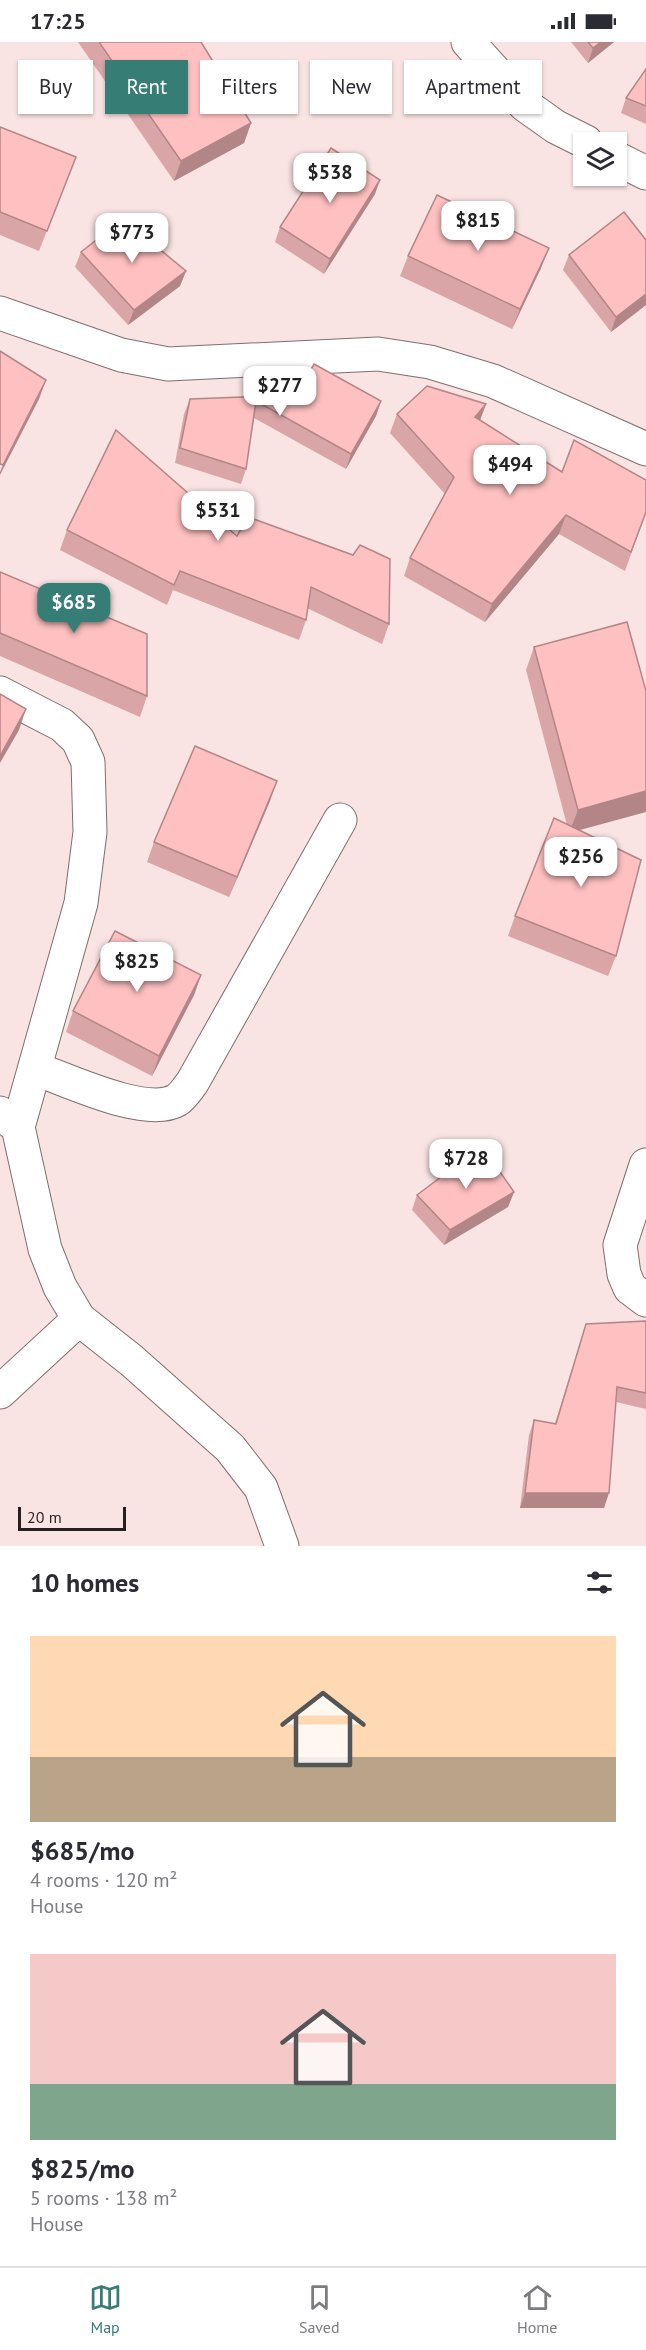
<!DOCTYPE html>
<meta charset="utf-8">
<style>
:root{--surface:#fff;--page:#f2f2f3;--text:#2b2b33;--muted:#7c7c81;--line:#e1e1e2;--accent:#367d76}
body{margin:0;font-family:"PT Sans",sans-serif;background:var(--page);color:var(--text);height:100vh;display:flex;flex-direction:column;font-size:22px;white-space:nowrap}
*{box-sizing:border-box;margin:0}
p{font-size:20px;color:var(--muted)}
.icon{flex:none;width:33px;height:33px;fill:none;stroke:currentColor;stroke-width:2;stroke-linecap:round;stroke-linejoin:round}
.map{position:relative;height:1504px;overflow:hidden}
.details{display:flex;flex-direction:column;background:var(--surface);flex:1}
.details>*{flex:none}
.top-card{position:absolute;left:18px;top:18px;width:610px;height:54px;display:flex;gap:12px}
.controls{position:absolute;left:573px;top:90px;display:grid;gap:12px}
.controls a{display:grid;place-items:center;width:54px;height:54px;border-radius:0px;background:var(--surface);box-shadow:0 2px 4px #0004;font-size:30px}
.scale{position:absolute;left:18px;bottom:15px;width:108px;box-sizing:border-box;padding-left:6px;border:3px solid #261f1f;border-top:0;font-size:16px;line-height:21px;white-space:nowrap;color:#261f1f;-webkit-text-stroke:4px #f9e3e3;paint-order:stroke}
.price{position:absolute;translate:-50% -51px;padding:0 14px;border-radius:12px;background:#fff;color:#222;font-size:20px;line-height:39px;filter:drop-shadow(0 2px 3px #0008)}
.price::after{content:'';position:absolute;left:50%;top:36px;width:18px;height:14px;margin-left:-9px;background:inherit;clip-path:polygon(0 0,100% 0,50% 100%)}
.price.current{background:var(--accent);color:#fff}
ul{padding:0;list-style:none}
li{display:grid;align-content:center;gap:12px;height:318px;padding:0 30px}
li span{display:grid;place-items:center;height:186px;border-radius:0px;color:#555}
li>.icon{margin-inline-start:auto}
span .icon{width:108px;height:108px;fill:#fffc;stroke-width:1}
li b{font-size:26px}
h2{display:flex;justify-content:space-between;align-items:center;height:72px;padding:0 30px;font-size:26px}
.pill{padding:0 21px;border-radius:0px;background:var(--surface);box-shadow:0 2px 4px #0004;font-size:21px;line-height:54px}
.pill.current{background:var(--accent);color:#fff}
.status{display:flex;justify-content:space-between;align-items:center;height:42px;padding:0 30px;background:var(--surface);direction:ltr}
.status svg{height:16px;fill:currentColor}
.tabs{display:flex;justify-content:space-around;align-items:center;height:84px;border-top:2px solid var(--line);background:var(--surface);font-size:16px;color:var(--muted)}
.tabs a{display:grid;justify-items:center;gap:3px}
.tabs .current{color:var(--accent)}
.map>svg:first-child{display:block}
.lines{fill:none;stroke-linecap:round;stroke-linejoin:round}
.minor-casing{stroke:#816e6e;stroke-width:35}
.tertiary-casing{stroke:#816e6e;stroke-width:35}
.minor{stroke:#fff;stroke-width:33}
.tertiary{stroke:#fff;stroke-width:33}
.wall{fill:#daa5a6}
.shaded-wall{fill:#b28687}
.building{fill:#fec0c1;stroke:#b28687;stroke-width:1.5}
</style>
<div class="status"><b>17:25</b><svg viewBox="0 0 49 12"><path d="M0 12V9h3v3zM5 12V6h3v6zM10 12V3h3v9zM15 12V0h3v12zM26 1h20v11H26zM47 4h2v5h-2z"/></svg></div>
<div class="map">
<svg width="646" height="1504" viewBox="0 0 646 1504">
<rect width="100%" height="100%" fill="#f9e3e3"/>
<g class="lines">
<defs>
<g id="minor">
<path d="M468,0L525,63L556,85L586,100"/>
<path d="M616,116L646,131"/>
<path d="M0,651L62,683L78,698L88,720L90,790L81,861L18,1085"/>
<path d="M36,1027C68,1038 146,1076 177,1058C183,1054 188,1046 192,1041L340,778"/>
<path d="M0,1071L18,1085L45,1207L60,1245L79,1277L131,1318L230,1406L261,1446L282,1504"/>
<path d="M646,1123L620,1203L624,1232L630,1246L646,1258"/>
<path d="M0,1350L79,1277"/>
</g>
<path id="tertiary" d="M0,271L121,313L168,322L378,312L430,320L493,339L646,407"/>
</defs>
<use href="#minor" class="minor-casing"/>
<use href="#tertiary" class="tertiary-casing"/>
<use href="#minor" class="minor"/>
<use href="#tertiary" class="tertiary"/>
</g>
<g class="wall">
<path d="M78,0H201L251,81L244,101L174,139Z"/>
<path d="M571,0H614L588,21Z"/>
<path d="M646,27V82L621,71L626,56Z"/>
<path d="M0,85L68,135L39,209L0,193Z"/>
<path d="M375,152L324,232L275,200L280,185Z"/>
<path d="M646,198V263L611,290L563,228L569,213Z"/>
<path d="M81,210L186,229L180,244L128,283L75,225Z"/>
<path d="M408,214L541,226L512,287L400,234Z"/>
<path d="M190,357L381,359L376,374L346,427L254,376L246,427L241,442L175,421L184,372Z"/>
<path d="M486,362L480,378L562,430L646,470L625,529L559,492L485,580L404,534L410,516L445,452L390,391L397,372Z"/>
<path d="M67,488L237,494L389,582L382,602L307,566L306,578L299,598L173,548L167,563L60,508Z"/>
<path d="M0,530L147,654L140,675L0,614Z"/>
<path d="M627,580L579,788L616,914L608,934L508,894L515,874L567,783L526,628L534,605Z"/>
<path d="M270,759L229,855L147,820L154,800Z"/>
<path d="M201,933L194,953L152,1034L66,990L73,969Z"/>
<path d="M514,1150L508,1165L444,1203L412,1168L417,1153Z"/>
<path d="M646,1279V1367L616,1360L604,1466H520L529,1393L534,1378L555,1381L586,1282Z"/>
</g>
<g class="shaded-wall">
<path d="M601,0H614L588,21L593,6Z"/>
<path d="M251,81L244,101L174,139L181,119Z"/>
<path d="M380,138L375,152L324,232L330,217Z"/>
<path d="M549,206L541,226L512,287L520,267Z"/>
<path d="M186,229L180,244L128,283L134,268Z"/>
<path d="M646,252V263L611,290L616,275Z"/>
<path d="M46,338L39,357L0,433V430L3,423Z"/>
<path d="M381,359L376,374L346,427L351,412Z"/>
<path d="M486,362L479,381L475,375Z"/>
<path d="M566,473L559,492L485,580L492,562Z"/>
<path d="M26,667L19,688L0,721V714Z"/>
<path d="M277,739L270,759L229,855L237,835Z"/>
<path d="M646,749V770L569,791L578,768Z"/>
<path d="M201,933L194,953L152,1034L159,1014Z"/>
<path d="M514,1150L508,1165L444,1203L450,1188Z"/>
<path d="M525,1451H609L604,1466H520Z"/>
</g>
<g class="building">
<path d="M99,0H201L251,81L181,119Z"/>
<path d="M588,0H601L593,6Z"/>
<path d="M646,27V64L626,56Z"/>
<path d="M0,85L76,115L47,189L0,170Z"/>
<path d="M331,106L380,138L330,217L280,185Z"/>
<path d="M437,153L549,206L520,267L408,214Z"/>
<path d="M624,170L646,198V252L616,275L569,213Z"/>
<path d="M123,177L186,229L134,268L81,210Z"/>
<path d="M0,309L46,338L3,423L0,422Z"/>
<path d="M314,322L381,359L351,412L256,359L246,427L180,406L190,357L297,353Z"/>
<path d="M427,344L486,362L475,375L562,430L574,398L646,438V470L631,510L566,473L492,562L410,516L454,435L397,372Z"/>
<path d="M116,388L237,494L248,475L353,513L360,503L390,517L389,582L311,545L306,578L180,529L174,543L67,488Z"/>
<path d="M0,530L147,592V654L0,591Z"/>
<path d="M627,580L646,649V749L578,768L534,605Z"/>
<path d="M0,652L26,667L0,714Z"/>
<path d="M195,704L277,739L237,835L154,800Z"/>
<path d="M554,776L641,818L616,914L515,874Z"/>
<path d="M115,889L201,933L159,1014L73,969Z"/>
<path d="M482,1104L514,1150L450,1188L417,1153Z"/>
<path d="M646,1279V1351L617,1345L609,1451H525L534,1378L556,1382L586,1282Z"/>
</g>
</svg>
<div class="controls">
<a><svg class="icon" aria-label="layers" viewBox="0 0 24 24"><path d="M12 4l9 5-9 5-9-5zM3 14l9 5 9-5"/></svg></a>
</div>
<div class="scale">20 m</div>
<b class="price" style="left:330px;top:162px">$538</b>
<b class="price" style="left:478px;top:210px">$815</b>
<b class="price" style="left:132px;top:222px">$773</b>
<b class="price" style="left:280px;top:375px">$277</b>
<b class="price" style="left:510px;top:454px">$494</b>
<b class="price" style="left:218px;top:500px">$531</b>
<b class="price current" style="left:74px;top:592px">$685</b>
<b class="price" style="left:581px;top:846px">$256</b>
<b class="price" style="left:137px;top:951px">$825</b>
<b class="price" style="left:466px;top:1148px">$728</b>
<div class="top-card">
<a class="pill">Buy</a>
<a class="pill current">Rent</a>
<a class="pill">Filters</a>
<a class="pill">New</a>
<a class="pill">Apartment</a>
</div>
</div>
<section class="details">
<h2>10 homes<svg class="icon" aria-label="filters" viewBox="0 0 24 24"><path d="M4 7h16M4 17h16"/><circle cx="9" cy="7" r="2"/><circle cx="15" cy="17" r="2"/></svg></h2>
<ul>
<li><span style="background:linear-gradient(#ffd9b3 65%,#b9a48a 0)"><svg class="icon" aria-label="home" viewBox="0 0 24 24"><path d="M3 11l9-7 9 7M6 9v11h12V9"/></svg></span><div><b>$685/mo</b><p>4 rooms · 120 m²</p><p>House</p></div></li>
<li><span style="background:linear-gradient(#f6c9c9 70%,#7fa58c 0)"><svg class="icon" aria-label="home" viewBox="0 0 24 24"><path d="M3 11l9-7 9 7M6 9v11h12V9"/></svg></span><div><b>$825/mo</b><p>5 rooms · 138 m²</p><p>House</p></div></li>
</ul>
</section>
<nav class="tabs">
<a class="current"><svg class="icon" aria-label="map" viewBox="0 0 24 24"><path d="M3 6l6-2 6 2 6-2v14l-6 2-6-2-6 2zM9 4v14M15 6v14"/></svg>Map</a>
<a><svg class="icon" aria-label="saved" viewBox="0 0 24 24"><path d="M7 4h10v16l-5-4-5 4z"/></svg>Saved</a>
<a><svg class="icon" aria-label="home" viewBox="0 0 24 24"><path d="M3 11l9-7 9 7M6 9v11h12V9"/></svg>Home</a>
</nav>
